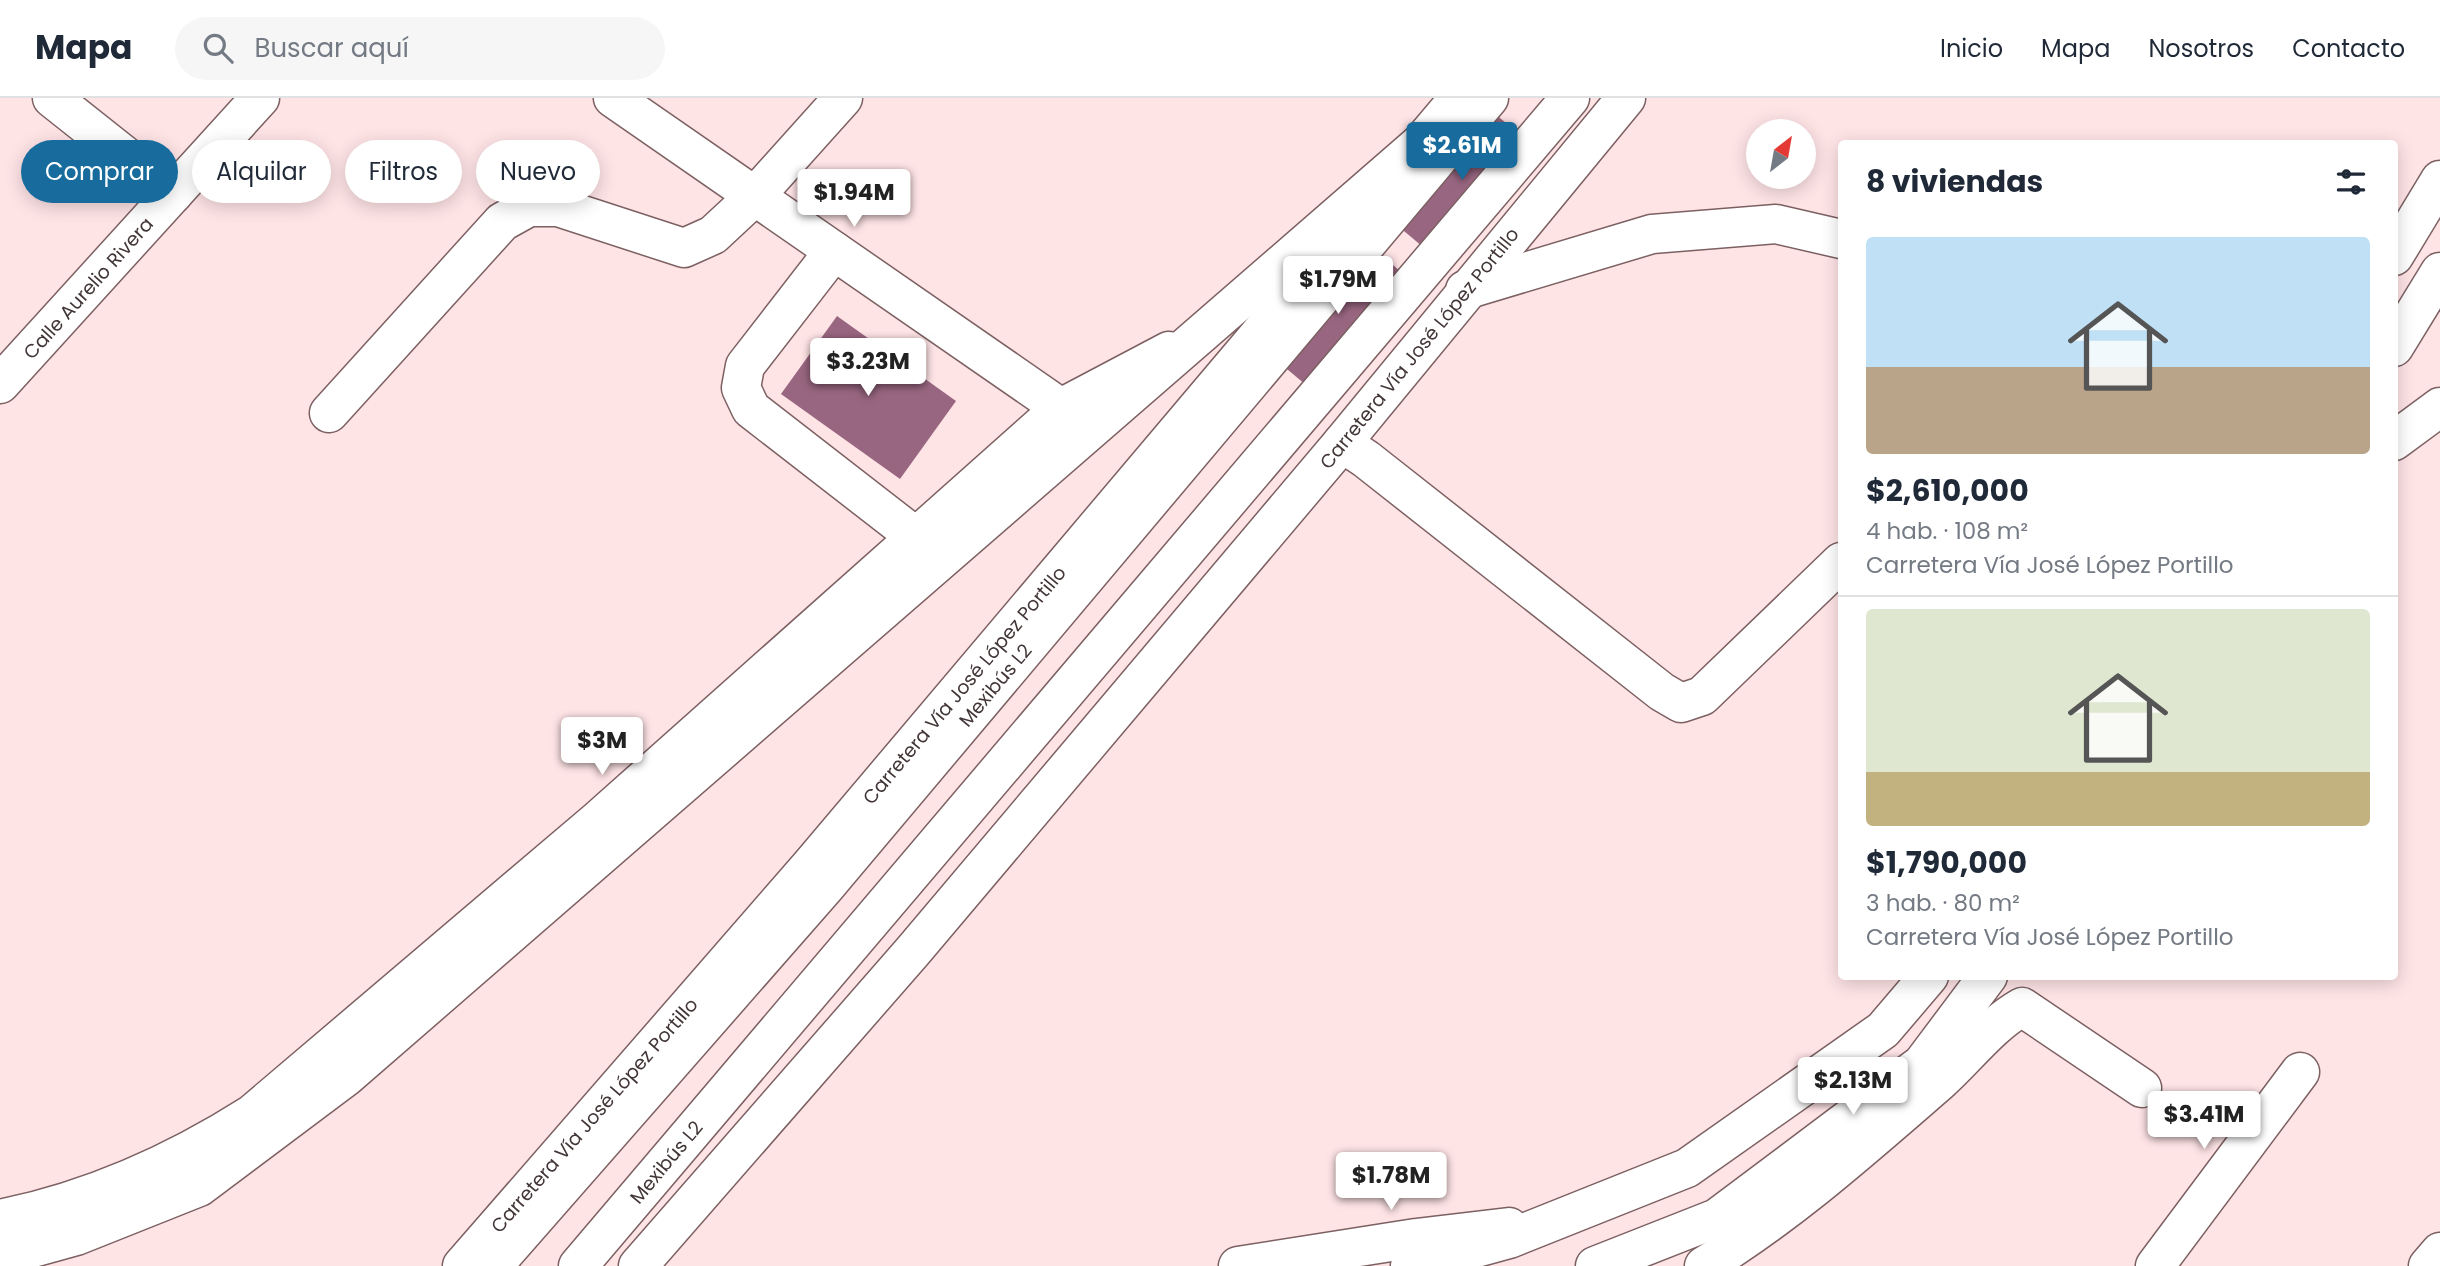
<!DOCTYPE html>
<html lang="es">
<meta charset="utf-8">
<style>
:root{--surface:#fff;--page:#f6f6f7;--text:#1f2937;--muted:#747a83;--line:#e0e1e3;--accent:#176c9d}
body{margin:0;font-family:Poppins,sans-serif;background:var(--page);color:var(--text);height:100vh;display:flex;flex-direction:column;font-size:26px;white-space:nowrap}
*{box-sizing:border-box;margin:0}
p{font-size:23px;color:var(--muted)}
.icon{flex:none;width:38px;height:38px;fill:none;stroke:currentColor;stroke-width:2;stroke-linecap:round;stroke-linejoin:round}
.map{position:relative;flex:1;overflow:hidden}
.side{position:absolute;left:1838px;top:42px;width:560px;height:840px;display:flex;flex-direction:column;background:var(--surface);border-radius:7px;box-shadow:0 4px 18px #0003}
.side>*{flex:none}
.banner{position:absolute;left:21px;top:42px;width:665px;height:63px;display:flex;gap:14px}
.needle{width:46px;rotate:31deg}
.buttons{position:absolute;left:1746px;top:21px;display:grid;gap:14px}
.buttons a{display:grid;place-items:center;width:70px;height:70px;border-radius:50%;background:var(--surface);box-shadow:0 4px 18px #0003;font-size:35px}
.price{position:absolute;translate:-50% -60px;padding:0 16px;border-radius:7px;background:#fff;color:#222;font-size:23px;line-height:46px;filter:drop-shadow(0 2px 4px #0008)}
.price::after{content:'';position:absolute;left:50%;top:42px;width:21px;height:16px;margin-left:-10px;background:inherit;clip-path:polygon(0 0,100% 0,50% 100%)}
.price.selected{background:var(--accent);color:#fff}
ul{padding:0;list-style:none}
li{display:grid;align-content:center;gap:14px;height:371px;padding:0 28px}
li+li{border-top:2px solid var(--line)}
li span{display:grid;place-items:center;height:217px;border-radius:7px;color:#555}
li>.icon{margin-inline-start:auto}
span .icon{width:126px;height:126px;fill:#fffc;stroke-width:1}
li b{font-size:30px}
h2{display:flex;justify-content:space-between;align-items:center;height:84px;padding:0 28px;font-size:30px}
.chip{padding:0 24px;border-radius:32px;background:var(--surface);box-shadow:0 4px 18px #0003;font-size:24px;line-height:63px}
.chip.selected{background:var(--accent);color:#fff}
header{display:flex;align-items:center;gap:42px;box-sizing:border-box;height:98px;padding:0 35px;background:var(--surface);border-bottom:2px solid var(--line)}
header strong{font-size:33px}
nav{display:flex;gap:38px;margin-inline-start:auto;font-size:24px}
.search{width:490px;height:63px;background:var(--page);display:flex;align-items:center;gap:18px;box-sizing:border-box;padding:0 24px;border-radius:38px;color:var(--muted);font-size:26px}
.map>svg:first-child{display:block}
.building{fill:#996681}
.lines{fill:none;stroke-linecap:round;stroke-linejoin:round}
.minor-casing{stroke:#7c6062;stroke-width:41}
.major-casing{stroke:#7c6062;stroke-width:41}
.highway-casing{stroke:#7c6062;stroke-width:41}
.minor{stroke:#fff;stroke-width:38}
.major{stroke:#fff;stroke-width:38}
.highway{stroke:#fff;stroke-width:38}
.labels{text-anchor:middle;stroke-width:7;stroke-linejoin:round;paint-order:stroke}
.street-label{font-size:19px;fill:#423637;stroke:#fff}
</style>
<header>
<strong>Mapa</strong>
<div class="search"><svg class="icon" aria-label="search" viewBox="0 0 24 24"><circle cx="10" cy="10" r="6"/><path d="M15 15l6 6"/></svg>Buscar aquí</div>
<nav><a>Inicio</a><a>Mapa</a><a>Nosotros</a><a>Contacto</a></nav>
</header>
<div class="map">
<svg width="2440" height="1168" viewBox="0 0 2440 1168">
<rect width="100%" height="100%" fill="#ffe4e6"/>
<g class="building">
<path d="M1494,15L1525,41L1429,154L1398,128Z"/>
<path d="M1371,148L1401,174L1306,287L1275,261Z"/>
<path d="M837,218L956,303L900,381L781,296Z"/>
</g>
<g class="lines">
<defs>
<g id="minor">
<path d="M52,0L173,96"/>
<path d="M613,0L1061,310"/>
<path d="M834,153L745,268L741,290L751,311L916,439"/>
<path d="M0,286L260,0"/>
<path d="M329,315L502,124L529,109H558L684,150L713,137L755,98L843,0"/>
<path d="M1342,345L1366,361L1662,594L1681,605L1702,598L1841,464"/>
<path d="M0,1121C89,1103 175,1065 252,1016L598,722L1061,310L1169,253"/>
<path d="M493,1168L826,788L1489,0"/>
<path d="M578,1168L1570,0"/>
<path d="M1238,1168L1416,1140L1509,1129"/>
<path d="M1704,1168C1788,1117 1864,1049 1939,984C1966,960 1990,927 2022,909L2142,990"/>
<path d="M2155,1168L2300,974"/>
<path d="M2428,1168L2440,1154"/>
</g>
<g id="major">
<path d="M462,1168L811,767L1459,0"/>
<path d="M638,1168L913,853L1342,345L1626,0"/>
</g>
<g id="highway">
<path d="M2394,158L2440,82"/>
<path d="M1465,192L1652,136L1776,126L1841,141"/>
<path d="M2394,249L2440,174"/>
<path d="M2394,343L2440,309"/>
<path d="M0,1159L76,1138L199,1089L347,978L1422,44"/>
<path d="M1410,1168L1509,1141L1687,1070L1883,932L1929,878"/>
<path d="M1595,1168L1717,1120L1922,966L1988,878"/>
</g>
</defs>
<use href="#minor" class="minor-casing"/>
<use href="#major" class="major-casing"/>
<use href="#highway" class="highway-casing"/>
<use href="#minor" class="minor"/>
<use href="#major" class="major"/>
<use href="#highway" class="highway"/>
</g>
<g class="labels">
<g class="street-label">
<text transform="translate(88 190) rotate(-48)" y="7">Calle Aurelio Rivera</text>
<text transform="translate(1419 250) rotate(-51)" y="7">Carretera Vía José López Portillo</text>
<text transform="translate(964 587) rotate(-50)" y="7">Carretera Vía José López Portillo</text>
<text transform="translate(995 587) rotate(-50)" y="7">Mexibús L2</text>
<text transform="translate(594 1017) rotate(-49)" y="7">Carretera Vía José López Portillo</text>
<text transform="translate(666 1064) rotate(-50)" y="7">Mexibús L2</text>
</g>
</g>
</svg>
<div class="buttons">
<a><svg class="needle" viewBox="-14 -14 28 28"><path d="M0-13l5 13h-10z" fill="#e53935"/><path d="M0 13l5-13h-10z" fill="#747a83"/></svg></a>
</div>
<b class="price selected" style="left:1462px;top:84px">$2.61M</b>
<b class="price" style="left:854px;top:131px">$1.94M</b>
<b class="price" style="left:1338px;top:218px">$1.79M</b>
<b class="price" style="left:868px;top:300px">$3.23M</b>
<b class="price" style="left:602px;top:679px">$3M</b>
<b class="price" style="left:1853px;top:1019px">$2.13M</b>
<b class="price" style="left:2204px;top:1053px">$3.41M</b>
<b class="price" style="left:1391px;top:1114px">$1.78M</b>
<div class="banner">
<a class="chip selected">Comprar</a>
<a class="chip">Alquilar</a>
<a class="chip">Filtros</a>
<a class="chip">Nuevo</a>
</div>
<section class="side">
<h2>8 viviendas<svg class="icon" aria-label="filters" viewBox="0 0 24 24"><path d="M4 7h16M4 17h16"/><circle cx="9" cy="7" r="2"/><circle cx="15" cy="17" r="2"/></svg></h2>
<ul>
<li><span style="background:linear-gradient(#bfe0f5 60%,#b9a48a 0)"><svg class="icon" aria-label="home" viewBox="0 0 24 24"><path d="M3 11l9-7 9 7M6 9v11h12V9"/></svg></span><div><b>$2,610,000</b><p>4 hab. · 108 m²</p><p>Carretera Vía José López Portillo</p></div></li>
<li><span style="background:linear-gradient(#dfe7d0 75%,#c2b280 0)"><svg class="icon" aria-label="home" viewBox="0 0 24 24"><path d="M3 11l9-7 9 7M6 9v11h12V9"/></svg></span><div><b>$1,790,000</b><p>3 hab. · 80 m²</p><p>Carretera Vía José López Portillo</p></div></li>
</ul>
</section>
</div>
